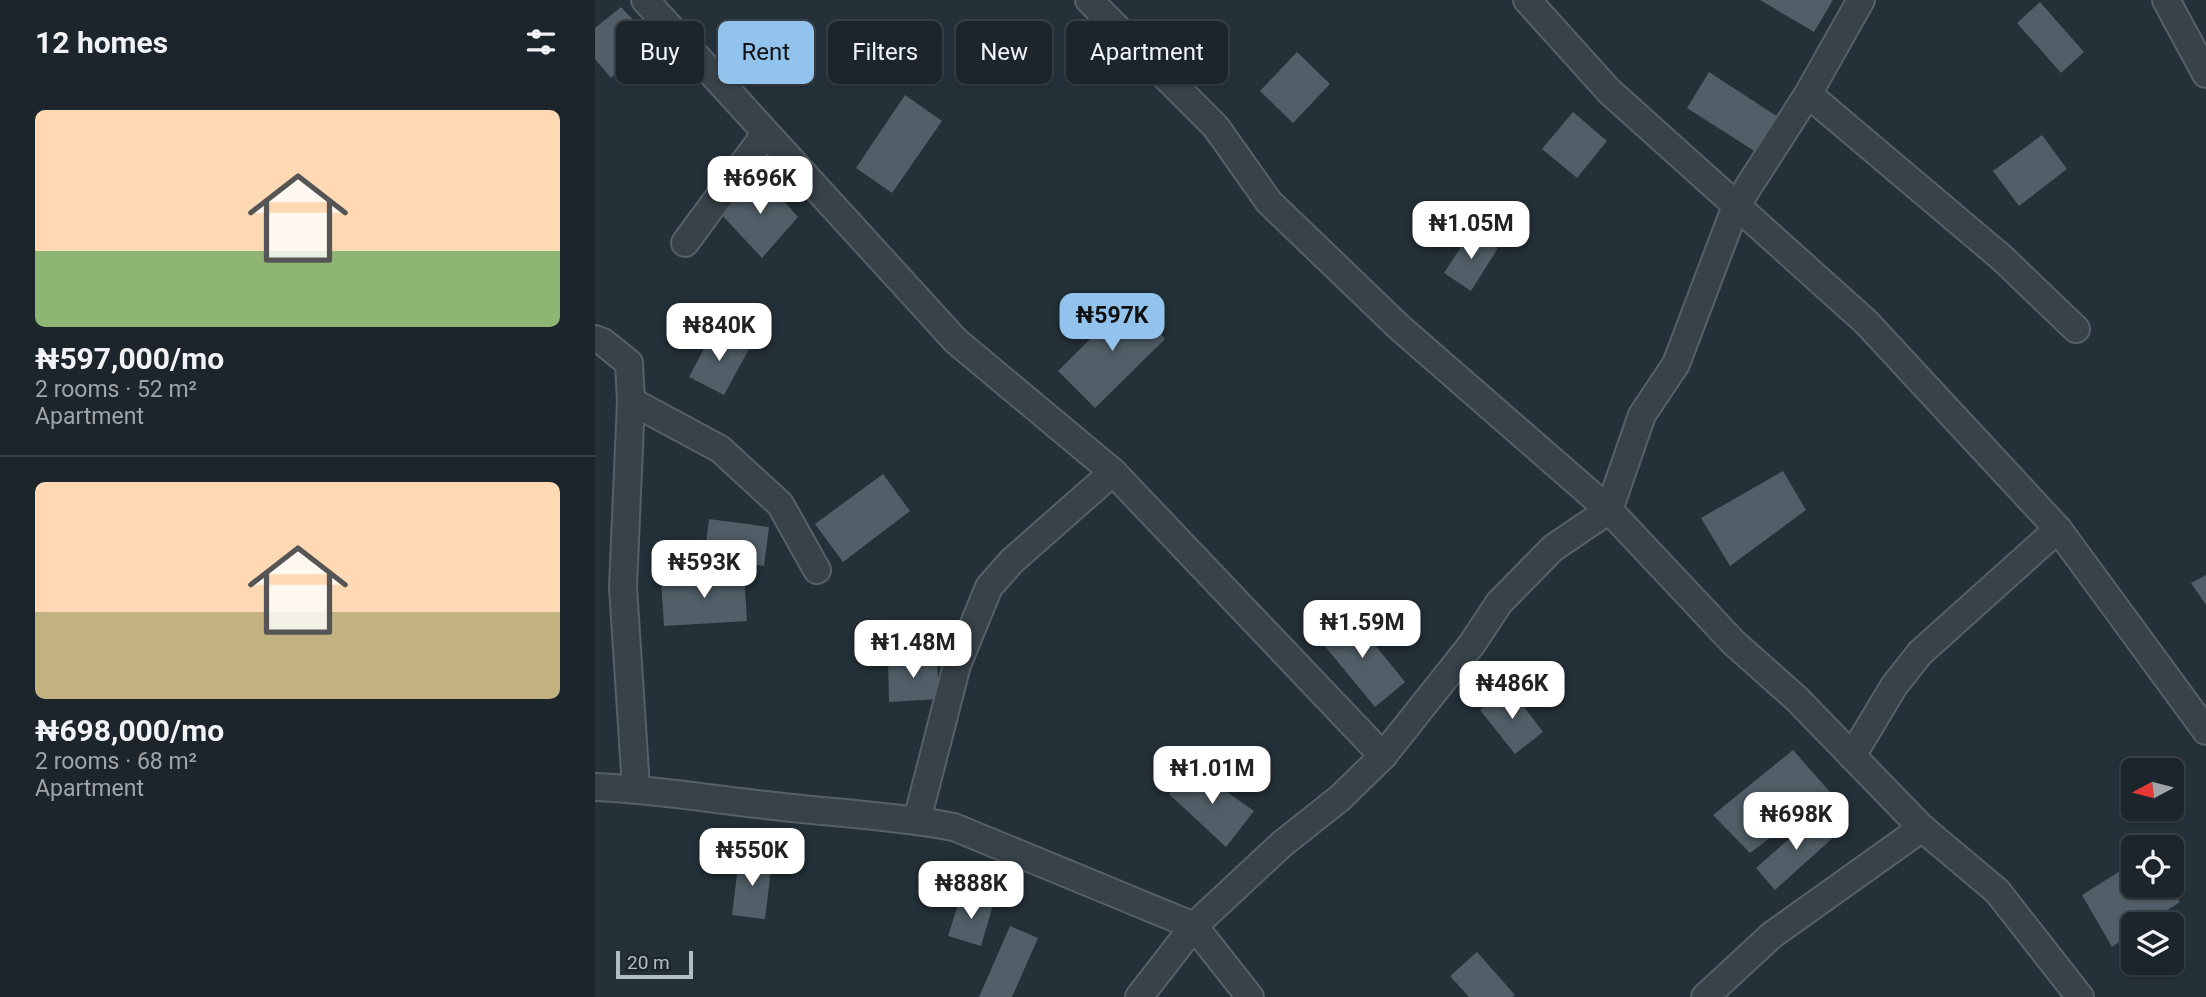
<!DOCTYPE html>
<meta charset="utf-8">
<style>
:root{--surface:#1c252b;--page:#252d33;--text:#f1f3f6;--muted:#a0a5a9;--line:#3a4247;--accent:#91c3ed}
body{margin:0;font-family:Roboto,sans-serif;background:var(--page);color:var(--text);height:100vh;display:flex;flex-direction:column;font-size:26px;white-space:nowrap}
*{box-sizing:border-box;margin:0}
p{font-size:23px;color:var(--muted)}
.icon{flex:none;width:38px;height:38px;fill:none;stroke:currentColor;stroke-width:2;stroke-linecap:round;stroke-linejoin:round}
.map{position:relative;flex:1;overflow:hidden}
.details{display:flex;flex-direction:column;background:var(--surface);width:595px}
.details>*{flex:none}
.banner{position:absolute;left:21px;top:21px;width:665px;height:63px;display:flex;gap:14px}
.needle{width:46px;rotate:263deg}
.buttons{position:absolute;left:1526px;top:758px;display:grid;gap:14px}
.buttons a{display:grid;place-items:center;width:63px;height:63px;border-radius:10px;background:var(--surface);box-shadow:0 2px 5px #0004,0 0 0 2px var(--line);font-size:35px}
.scale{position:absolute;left:21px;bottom:18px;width:77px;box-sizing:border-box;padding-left:7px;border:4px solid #b3bdc5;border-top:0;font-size:19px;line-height:24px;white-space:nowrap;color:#b3bdc5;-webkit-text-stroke:5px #1d272e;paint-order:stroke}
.price{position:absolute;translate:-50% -60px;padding:0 16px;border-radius:14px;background:#fff;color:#222;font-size:23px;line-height:46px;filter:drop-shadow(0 2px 4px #0008)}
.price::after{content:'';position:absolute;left:50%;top:42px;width:21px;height:16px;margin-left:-10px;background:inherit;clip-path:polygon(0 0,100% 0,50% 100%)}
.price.on{background:var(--accent);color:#111}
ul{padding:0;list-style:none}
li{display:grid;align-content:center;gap:14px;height:371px;padding:0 35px}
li+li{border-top:2px solid var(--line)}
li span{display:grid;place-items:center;height:217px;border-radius:10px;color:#555}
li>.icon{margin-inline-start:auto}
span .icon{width:126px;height:126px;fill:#fffc;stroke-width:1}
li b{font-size:30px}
h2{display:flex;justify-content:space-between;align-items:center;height:84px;padding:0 35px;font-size:30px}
.pill{padding:0 24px;border-radius:10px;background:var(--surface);box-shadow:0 2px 5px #0004,0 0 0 2px var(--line);font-size:24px;line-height:63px}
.pill.on{background:var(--accent);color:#111}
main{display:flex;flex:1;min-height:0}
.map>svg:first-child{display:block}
.building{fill:#525f68}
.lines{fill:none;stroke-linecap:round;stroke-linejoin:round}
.street-casing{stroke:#566067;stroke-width:30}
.street{stroke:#384249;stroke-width:26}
</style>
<main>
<section class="details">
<h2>12 homes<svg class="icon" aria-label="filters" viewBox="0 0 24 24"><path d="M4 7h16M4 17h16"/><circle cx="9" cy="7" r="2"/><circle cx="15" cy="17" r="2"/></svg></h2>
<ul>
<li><span style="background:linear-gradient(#ffd9b3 65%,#8fb573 0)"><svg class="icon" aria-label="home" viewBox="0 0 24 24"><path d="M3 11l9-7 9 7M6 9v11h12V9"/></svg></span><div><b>₦597,000/mo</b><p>2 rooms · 52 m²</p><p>Apartment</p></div></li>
<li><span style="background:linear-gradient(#ffd9b3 60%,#c2b280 0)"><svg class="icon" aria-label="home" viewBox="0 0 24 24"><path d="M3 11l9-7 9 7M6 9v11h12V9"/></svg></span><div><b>₦698,000/mo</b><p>2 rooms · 68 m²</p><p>Apartment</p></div></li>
</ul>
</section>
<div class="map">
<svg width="1611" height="997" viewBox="0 0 1611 997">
<rect width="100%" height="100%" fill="#253139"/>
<g class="building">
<path d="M1165,0H1238L1219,32Z"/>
<path d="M1445,2L1489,52L1466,73L1422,23Z"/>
<path d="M26,7L53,36L16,78L0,59V28Z"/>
<path d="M702,52L735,84L698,123L665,91Z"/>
<path d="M1114,72L1186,119L1164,154L1092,108Z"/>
<path d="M310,95L347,121L297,193L261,168Z"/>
<path d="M978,112L1012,141L982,178L947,149Z"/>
<path d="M1447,135L1472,169L1424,206L1398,171Z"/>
<path d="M166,175L203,217L167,258L125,213Z"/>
<path d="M877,230L903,248L876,291L849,273Z"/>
<path d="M537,297L570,339L500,408L463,371Z"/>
<path d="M119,330L154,349L129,395L94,377Z"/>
<path d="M1188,471L1211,510L1135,566L1106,518Z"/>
<path d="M288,474L315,511L248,562L220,524Z"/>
<path d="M114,519L174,527L169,566L109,558Z"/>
<path d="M149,574L152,621L69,626L66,579Z"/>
<path d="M1611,575V605L1596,583Z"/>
<path d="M755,614L810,682L780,707L724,639Z"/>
<path d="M342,658L344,699L294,702L293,660Z"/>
<path d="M914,687L948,732L920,754L885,710Z"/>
<path d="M1198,750L1235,792L1155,853L1118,815Z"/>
<path d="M598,768L659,811L631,847L574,794Z"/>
<path d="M1222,814L1241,835L1180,890L1161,868Z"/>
<path d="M144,858L177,861L170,919L137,915Z"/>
<path d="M1538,863V886H1573L1585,902L1551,924H1538V932L1517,947L1487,895Z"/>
<path d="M366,895L398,905L386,946L353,936Z"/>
<path d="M415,926L443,938L417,997H384Z"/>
<path d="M882,952L920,995L917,997H874L855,976Z"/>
</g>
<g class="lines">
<defs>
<g id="street">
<path d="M50,0L361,341L518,472L788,756"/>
<path d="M494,0L621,127L674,202L804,327L1014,510L1139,643L1202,699L1327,828L1402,891L1485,997"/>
<path d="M932,0L1014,91L1271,322L1463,529L1611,731"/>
<path d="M1571,0L1611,74"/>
<path d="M1213,94L1407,258L1481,329"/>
<path d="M90,243L171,133"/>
<path d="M0,339L8,342L34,363L36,401L28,587L41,788"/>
<path d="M36,401L125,449L185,504L222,570"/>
<path d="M1257,756L1299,686L1325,653L1463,529"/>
<path d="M0,787C58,789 114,799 171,805C234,813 296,815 359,827L599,926L655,997"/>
<path d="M322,820L362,665L394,587L417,561L518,472"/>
<path d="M544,997L599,926L687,844L745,798L788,756L877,644L904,603L958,548L1014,510L1047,415L1081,364L1141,206L1213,94L1266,0"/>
<path d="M1110,997L1177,935L1327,828"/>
</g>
</defs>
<use href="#street" class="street-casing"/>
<use href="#street" class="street"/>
</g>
</svg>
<div class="buttons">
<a><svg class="needle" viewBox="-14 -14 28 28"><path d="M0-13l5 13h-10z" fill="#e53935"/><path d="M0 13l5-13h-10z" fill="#a0a5a9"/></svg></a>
<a><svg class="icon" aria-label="locate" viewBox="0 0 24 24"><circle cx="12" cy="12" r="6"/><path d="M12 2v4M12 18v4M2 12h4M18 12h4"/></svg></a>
<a><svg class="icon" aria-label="layers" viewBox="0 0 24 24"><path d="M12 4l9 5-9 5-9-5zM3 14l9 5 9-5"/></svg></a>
</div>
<div class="scale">20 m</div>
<b class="price" style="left:165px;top:216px">₦696K</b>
<b class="price" style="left:876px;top:261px">₦1.05M</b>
<b class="price on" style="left:517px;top:353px">₦597K</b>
<b class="price" style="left:124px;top:363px">₦840K</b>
<b class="price" style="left:109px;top:600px">₦593K</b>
<b class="price" style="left:767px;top:660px">₦1.59M</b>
<b class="price" style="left:318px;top:680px">₦1.48M</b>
<b class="price" style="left:917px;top:721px">₦486K</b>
<b class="price" style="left:617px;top:806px">₦1.01M</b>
<b class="price" style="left:1201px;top:852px">₦698K</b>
<b class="price" style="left:157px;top:888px">₦550K</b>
<b class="price" style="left:376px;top:921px">₦888K</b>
<div class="banner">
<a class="pill">Buy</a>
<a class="pill on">Rent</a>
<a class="pill">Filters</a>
<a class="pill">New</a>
<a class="pill">Apartment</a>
</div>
</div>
</main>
